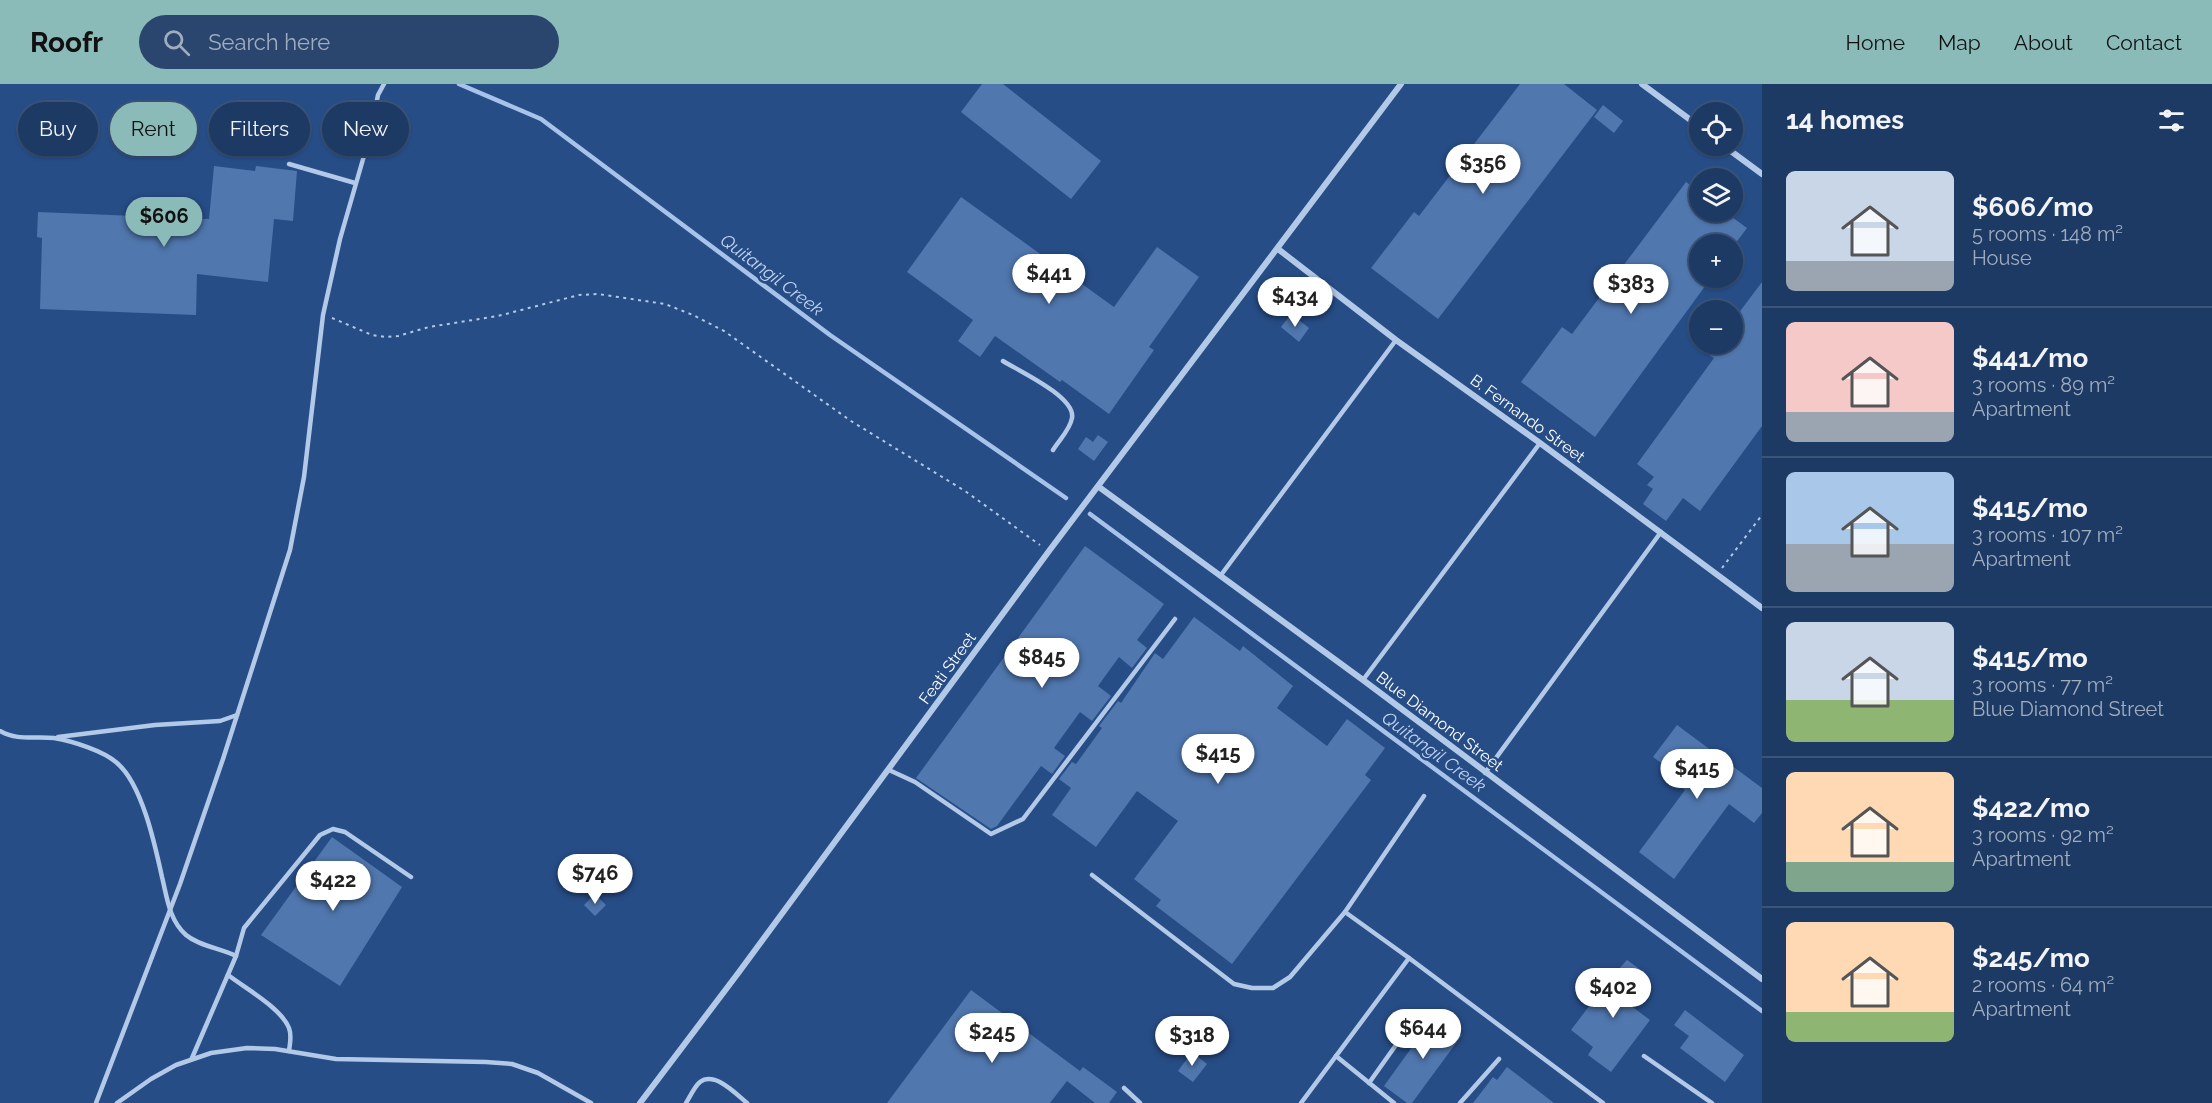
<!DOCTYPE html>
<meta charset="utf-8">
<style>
:root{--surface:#1d3a65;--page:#2a456e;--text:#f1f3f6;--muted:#a0adbf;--line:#3b5479;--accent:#8bbbb9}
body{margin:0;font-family:Raleway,sans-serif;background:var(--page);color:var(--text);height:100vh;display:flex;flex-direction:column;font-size:22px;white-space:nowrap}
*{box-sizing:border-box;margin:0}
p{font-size:20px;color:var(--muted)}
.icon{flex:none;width:33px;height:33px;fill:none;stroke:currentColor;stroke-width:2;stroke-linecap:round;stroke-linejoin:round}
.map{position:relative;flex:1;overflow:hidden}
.drawer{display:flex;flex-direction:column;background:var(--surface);width:450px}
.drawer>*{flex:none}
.guide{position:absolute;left:18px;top:18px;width:570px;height:54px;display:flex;gap:12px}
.buttons{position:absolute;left:1689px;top:18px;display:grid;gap:12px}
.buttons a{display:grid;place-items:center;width:54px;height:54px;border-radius:50%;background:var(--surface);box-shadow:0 2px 4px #0004,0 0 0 2px var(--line);font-size:30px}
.price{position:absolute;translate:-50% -51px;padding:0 14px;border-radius:21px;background:#fff;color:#222;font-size:20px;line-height:39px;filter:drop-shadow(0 2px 3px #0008)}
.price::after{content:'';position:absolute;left:50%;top:36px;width:18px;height:14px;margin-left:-9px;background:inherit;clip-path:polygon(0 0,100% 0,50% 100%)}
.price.selected{background:var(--accent);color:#111}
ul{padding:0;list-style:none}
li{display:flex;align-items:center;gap:18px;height:150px;padding:0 24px}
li+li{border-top:2px solid var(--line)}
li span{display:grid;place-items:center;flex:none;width:168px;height:120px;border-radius:9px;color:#555}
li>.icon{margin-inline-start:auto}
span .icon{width:72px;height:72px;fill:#fffc;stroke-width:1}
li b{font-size:26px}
h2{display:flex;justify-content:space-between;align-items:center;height:72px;padding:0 24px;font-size:26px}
.pill{padding:0 21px;border-radius:27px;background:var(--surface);box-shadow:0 2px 4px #0004,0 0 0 2px var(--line);font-size:21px;line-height:54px}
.pill.selected{background:var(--accent);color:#111}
header{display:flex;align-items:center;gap:36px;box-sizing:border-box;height:84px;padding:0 30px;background:var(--accent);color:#111}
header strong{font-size:28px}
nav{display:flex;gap:33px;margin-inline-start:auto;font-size:21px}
.search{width:420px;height:54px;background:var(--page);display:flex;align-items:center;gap:15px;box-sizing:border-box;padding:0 21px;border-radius:33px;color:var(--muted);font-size:22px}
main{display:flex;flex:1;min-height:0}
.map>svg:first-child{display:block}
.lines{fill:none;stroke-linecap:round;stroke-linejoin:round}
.stream{stroke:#a8c3e9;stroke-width:4.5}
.building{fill:#5077ae}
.path{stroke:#b3c9e8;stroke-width:2;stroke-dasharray:3 4.5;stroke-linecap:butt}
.lane{stroke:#b3c9e8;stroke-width:4.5}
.street{stroke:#b3c9e8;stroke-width:6}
.labels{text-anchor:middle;stroke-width:5;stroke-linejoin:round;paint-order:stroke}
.street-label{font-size:16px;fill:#fff;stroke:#274d87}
.water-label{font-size:18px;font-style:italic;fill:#bfd3f0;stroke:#274d87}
</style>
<header>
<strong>Roofr</strong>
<div class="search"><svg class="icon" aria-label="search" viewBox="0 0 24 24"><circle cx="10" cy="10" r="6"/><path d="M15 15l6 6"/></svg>Search here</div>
<nav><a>Home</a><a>Map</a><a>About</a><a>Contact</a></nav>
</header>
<main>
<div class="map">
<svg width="1762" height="1019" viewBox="0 0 1762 1019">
<rect width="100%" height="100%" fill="#274d87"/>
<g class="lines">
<g class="stream">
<path d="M459,0L541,35L830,251L1066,414"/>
<path d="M1090,430L1762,927"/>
</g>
</g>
<g class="building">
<path d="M982,0H1003L1101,77L1071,115L961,28Z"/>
<path d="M1520,0H1564L1597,26L1438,235L1371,184L1414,128L1419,132Z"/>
<path d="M1603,21L1623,37L1614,49L1594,33Z"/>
<path d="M214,82L255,87L256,82L297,87L293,137L274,135L268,198L197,190L196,231L40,225L42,154L37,153L38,128L209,135Z"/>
<path d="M1686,98L1700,108V128H1725L1747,144L1735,160H1700V194H1711L1595,353L1521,298L1562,243L1572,250Z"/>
<path d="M961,113L1114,223L1157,163L1199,193L1149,263L1154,266L1109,330L1062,296L1060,298L995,252L980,273L958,257L973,236L907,188Z"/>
<path d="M1762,198V342L1700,427L1683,414L1666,437L1643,420L1653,405L1647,401L1654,393L1637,380L1714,274L1709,271L1717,260H1732V238Z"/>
<path d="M1291,230L1309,244L1299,258L1281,243Z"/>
<path d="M1098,351L1108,358L1094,377L1078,365L1086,353L1093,358Z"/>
<path d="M1085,462L1164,520L1137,556L1147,564L1132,584L1119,573L1098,602L1111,612L1092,637L1080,628L1054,664L1065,672L1052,690L1041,682L997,742L991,745L916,694Z"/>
<path d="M1194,533L1240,567L1243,562L1293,602L1277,624L1327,662L1347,635L1385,664L1365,691L1371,696L1232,880L1156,822L1161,816L1134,795L1178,737L1137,707L1096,763L1052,731L1071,704L1059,695L1072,678L1076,680L1102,644L1099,642L1118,617L1121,619L1155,569L1163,575Z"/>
<path d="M1677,641L1762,704V729L1754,739L1729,720L1674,795L1639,768L1685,706L1671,696L1675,689L1653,673Z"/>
<path d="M332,753L402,803L340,902L261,851Z"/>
<path d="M595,810L606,821L595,832L584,821Z"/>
<path d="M1627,876L1641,886L1633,896L1639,900L1626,918L1650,936L1611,988L1588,971L1593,963L1571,946L1618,884L1619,885Z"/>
<path d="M971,906L1080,987L1083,983L1117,1008L1109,1019H1095L1067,997L1050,1019H887Z"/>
<path d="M1685,926L1744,971L1725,998L1680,964L1689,952L1674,941Z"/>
<path d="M1435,931L1462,951L1412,1019H1407L1384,1002Z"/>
<path d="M1192,968L1207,980L1193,998L1178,987Z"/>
<path d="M1507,983L1554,1019H1473L1493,993L1497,996Z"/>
</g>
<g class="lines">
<g class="path">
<path d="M332,234L372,251L386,253L398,252L429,243L498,232L579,211L598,210L665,220L693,231L724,247L851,337L965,407L1040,461"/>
<path d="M1722,484L1762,431"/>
</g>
<g class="lane">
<path d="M289,80L355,99"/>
<path d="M1003,277C1019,287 1076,313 1072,334C1070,346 1059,356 1053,366"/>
<path d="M1221,491L1396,256"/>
<path d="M1363,596L1540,359"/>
<path d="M0,647C17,657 35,652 54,654C72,657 104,667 117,679C142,700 155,761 162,793C167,813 169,836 186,851C199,862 220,864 236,872"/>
<path d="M58,653L155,641L220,637L237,631"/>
<path d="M889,686L915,698L991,750L1023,735L1175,535"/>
<path d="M1485,689L1661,448"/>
<path d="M1092,791L1234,900L1252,904H1273L1290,893L1345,828L1424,712"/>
<path d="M1345,828L1409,874"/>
<path d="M228,891C245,904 281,924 289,944C292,952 290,959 289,967"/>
<path d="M1336,972L1394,1019"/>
<path d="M1644,972L1712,1019"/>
<path d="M192,974L236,872L244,844L320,751L333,745L345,748L411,793"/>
<path d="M1369,999L1413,937"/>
<path d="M1124,1004L1140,1019"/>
<path d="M96,1019L180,800L223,675L290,466L304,393L323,231L340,155L370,51L378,11L384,0"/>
<path d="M117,1019L151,995L176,981L211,969L247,964L275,965L336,975L486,978L512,980L538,989L591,1019"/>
<path d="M686,1019C690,1013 694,1003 700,998C715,987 736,1010 747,1019"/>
<path d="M1301,1019L1409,874L1603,1019"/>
<path d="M1460,1019L1499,975"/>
</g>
<g class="street">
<path d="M1642,0L1700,43"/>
<path d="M1724,62L1762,90"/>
<path d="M1278,165L1396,256L1540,359L1762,524"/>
<path d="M1099,403L1363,596L1762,895"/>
<path d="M640,1019L739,888L1049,467L1401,0"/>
</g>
</g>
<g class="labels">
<g class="street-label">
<text transform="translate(1528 334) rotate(36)" y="6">B. Fernando Street</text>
<text transform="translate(947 584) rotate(-54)" y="6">Feati Street</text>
<text transform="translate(1440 637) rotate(37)" y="6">Blue Diamond Street</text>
</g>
<g class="water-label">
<text transform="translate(772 191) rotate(37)" y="6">Quitangil Creek</text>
<text transform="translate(1434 668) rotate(36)" y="6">Quitangil Creek</text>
</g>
</g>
</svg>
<div class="buttons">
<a><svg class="icon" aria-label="locate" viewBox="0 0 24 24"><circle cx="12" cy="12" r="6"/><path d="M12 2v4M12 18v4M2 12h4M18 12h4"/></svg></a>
<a><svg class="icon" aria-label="layers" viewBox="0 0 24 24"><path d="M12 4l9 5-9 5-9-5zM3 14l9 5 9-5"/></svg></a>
<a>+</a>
<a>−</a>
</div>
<b class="price" style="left:1483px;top:111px">$356</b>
<b class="price selected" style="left:164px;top:164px">$606</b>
<b class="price" style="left:1049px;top:221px">$441</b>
<b class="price" style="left:1631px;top:231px">$383</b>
<b class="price" style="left:1295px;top:244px">$434</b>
<b class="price" style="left:1042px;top:605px">$845</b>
<b class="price" style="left:1218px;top:701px">$415</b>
<b class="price" style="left:1697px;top:716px">$415</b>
<b class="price" style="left:595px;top:821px">$746</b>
<b class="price" style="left:333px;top:828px">$422</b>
<b class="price" style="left:1613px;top:935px">$402</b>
<b class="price" style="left:1423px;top:976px">$644</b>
<b class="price" style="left:992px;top:980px">$245</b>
<b class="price" style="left:1192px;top:983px">$318</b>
<div class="guide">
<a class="pill">Buy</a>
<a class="pill selected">Rent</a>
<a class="pill">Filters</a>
<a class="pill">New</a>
</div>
</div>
<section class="drawer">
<h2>14 homes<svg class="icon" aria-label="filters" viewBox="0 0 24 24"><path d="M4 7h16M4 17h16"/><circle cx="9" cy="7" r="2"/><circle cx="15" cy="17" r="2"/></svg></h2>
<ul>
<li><span style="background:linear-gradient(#c9d6e8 75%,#9aa5b1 0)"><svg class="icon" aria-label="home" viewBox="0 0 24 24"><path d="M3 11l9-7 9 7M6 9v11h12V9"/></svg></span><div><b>$606/mo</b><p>5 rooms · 148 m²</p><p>House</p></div></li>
<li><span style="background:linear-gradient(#f6c9c9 75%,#9aa5b1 0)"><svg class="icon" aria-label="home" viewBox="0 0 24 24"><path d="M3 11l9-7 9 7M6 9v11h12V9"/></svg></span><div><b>$441/mo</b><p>3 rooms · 89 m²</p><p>Apartment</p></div></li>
<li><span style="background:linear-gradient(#a9c7e8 60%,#9aa5b1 0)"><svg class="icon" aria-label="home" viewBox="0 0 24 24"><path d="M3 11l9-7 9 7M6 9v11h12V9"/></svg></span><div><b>$415/mo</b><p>3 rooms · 107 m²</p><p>Apartment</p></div></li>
<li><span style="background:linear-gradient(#c9d6e8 65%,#8fb573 0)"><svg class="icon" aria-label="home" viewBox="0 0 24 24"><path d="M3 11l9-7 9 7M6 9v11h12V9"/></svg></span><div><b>$415/mo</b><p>3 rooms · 77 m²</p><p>Blue Diamond Street</p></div></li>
<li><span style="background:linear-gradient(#ffd9b3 75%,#7fa58c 0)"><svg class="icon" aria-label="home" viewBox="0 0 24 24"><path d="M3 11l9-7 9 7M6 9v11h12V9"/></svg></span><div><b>$422/mo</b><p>3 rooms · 92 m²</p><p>Apartment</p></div></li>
<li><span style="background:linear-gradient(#ffd9b3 75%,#8fb573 0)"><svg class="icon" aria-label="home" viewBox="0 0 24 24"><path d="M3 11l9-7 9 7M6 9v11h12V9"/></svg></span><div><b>$245/mo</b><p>2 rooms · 64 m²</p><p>Apartment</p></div></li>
</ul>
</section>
</main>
